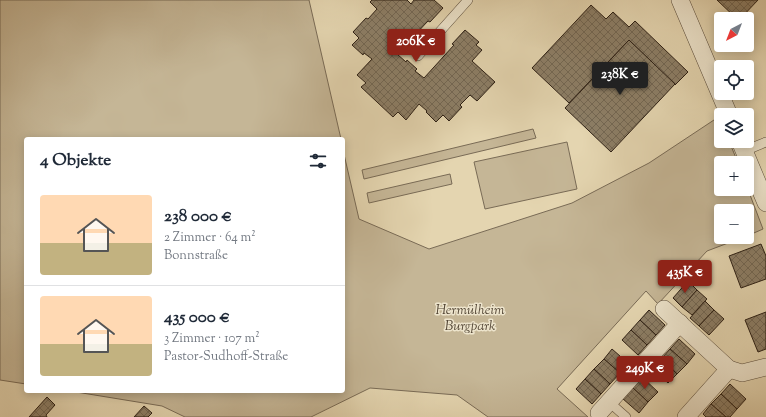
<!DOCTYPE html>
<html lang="de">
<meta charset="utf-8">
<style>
:root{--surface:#fff;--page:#f6f6f7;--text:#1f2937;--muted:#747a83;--line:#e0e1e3;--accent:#8f2418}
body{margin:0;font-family:"Sorts Mill Goudy",serif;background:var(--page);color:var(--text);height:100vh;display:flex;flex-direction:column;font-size:15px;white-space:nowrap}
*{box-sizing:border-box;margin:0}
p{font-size:13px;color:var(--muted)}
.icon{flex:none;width:22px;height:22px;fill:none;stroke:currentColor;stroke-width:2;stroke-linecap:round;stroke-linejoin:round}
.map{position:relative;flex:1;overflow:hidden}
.drawer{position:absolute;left:24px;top:137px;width:321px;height:256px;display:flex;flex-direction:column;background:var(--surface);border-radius:4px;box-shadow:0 2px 10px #0003}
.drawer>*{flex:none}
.needle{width:26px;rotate:222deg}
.tools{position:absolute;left:714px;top:12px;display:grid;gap:8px}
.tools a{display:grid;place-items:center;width:40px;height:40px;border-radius:4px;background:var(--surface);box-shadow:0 2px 10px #0003;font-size:20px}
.price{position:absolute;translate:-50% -34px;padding:0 9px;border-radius:4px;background:var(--accent);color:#fff;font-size:13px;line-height:26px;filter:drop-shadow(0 1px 2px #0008)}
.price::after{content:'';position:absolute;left:50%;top:24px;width:12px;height:9px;margin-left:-6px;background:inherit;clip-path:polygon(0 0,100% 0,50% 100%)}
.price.current{background:#222;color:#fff}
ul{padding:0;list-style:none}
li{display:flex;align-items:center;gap:12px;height:100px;padding:0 16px}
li+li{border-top:1px solid var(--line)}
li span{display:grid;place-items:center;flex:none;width:112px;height:80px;border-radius:4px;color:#555}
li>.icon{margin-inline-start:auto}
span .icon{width:48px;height:48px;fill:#fffc;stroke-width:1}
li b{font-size:17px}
h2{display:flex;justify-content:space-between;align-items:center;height:48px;padding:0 16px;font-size:17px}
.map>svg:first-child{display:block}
.green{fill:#c5b696;stroke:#796b56}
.building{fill:url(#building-cross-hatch);stroke:#2d2015}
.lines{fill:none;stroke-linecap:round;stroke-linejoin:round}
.service-casing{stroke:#5b4d3c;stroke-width:10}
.minor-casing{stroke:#5b4d3c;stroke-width:18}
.service{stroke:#ede4cc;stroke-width:9}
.minor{stroke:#ede4cc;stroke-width:17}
.labels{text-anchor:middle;stroke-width:3;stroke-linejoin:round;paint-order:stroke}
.park-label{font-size:14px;font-style:italic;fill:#534635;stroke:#ede4cc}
</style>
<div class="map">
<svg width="766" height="417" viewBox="0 0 766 417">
<defs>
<pattern id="building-cross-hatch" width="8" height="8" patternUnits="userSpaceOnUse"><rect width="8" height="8" fill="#8c7e66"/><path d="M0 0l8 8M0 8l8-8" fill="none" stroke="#736753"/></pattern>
</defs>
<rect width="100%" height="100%" fill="#e4d5b0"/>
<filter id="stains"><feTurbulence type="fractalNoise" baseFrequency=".005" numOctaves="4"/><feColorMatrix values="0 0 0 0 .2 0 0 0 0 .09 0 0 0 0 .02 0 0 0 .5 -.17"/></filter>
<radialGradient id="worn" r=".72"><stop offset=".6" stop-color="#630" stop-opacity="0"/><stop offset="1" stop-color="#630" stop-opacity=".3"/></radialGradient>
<g class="green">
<path d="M0,0H309L341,139H26V384L0,380Z"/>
<path d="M720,116L721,120V141H729L738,163H721V189H747V187L763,229L747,236V211H721V237H744L707,251L658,304L646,291L557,389L588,417H488L457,395L370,388L311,417H185L162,406L70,391H343V150L359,219L429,249L572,203L649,163Z"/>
<path d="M533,129L536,138L364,179L362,170Z"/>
<path d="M567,142L577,189L485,209L474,162Z"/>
<path d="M450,174L452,184L369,203L367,193Z"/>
</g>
<g class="building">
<path d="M372,0H407L411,4L414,0H434L443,8L430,22L428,21L397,54L406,62L407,60L417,69L415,71L424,78L454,45L452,44L465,30L479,42L476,45L482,50L472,61L495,82L477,101L470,95L460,105L462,107L449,121L443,115L436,122L426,112L427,111L419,104L406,120L398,112L393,117L361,87L366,83L357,75L372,59L364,53L363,55L352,45L359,38L353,32L366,18L368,19L377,9L370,2Z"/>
<path d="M717,0H758L740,19H737Z"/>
<path d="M591,5L606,19L613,12L629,27L635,21L688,72L675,85L629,40L569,103L532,68Z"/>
<path d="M629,40L675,84L611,152L565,108Z"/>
<path d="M761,244L766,256V279L741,288L729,256Z"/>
<path d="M688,281L697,290L682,307L673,298Z"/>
<path d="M697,290L707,299L692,315L682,307Z"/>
<path d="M705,301L714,310L699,326L690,318Z"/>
<path d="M649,310L665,325L656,335L640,320Z"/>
<path d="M714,310L724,319L709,335L699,326Z"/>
<path d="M766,312V349L758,352L745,320Z"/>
<path d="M640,320L656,335L647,345L631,330Z"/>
<path d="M631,330L647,345L638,355L622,340Z"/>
<path d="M679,339L695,354L687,364L670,349Z"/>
<path d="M612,349L629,364L620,373L604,359Z"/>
<path d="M670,349L687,364L677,374L661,359Z"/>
<path d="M604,359L620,373L610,384L594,369Z"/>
<path d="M661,359L677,374L668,383L652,368Z"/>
<path d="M594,369L610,384L601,394L585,379Z"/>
<path d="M642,377L658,392L648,402L632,387Z"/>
<path d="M585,379L601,394L592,404L576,389Z"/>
<path d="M730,384L746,399L737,409L721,394Z"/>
<path d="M632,387L648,402L639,413L622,398Z"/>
<path d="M721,394L737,409L730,417H726L711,404Z"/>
<path d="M47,397L55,405L46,415L47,417H29Z"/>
<path d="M711,404L726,417H706L703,414Z"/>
<path d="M144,406L152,413L148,417H134Z"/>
</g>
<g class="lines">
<defs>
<g id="service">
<path d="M418,56L468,0"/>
<path d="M744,151L766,142"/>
<path d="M609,402L626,417"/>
</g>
<g id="minor">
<path d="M680,0L729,115"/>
<path d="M740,141L766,203"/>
<path d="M664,309L729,369L742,373L766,367"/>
<path d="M599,413L680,323"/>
<path d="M686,417L729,369"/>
</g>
</defs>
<use href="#service" class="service-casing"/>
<use href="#minor" class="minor-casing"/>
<use href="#service" class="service"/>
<use href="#minor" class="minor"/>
</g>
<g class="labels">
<g class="park-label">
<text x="470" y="314">Hermülheim<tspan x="470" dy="16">Burgpark</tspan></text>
</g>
</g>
<rect width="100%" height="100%" filter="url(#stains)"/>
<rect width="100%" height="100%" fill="url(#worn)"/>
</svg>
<div class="tools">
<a><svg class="needle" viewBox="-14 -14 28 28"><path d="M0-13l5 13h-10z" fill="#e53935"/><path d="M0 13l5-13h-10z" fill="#747a83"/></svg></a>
<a><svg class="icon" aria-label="locate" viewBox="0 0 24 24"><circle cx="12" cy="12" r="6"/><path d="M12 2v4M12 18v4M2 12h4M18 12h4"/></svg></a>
<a><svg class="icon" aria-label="layers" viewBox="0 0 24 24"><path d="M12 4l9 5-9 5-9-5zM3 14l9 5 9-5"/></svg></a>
<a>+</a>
<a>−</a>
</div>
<b class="price" style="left:416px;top:63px">206K €</b>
<b class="price current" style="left:620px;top:96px">238K €</b>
<b class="price" style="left:685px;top:294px">435K €</b>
<b class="price" style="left:645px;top:390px">249K €</b>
<section class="drawer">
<h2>4 Objekte<svg class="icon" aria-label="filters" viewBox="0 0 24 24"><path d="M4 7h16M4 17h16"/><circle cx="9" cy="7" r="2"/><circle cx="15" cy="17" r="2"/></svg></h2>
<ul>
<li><span style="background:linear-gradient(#ffd9b3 60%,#c2b280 0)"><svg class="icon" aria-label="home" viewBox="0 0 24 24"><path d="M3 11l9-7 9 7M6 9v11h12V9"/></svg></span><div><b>238 000 €</b><p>2 Zimmer · 64 m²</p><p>Bonnstraße</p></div></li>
<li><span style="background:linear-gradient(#ffd9b3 60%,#c2b280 0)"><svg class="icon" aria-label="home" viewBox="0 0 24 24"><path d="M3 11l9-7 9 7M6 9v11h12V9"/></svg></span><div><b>435 000 €</b><p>3 Zimmer · 107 m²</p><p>Pastor-Sudhoff-Straße</p></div></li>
</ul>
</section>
</div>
